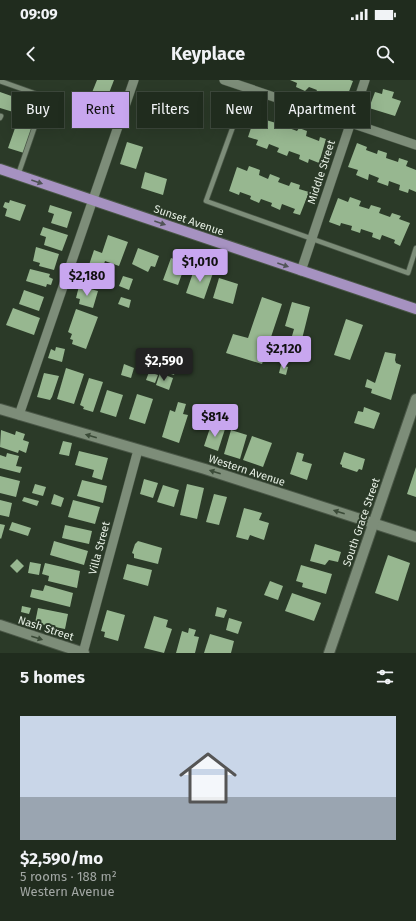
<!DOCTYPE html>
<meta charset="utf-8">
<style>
:root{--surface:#202c1e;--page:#2d382b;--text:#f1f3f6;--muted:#a2a7a4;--line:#3d483c;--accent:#c8a6ef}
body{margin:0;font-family:"Fira Sans",sans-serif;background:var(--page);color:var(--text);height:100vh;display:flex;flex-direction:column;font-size:15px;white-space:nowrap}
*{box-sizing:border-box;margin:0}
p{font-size:13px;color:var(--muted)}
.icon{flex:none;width:22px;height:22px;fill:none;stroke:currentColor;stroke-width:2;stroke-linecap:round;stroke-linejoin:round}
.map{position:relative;height:573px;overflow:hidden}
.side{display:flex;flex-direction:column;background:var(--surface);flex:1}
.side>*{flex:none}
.top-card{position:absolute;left:12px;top:12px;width:392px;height:36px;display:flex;gap:8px}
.price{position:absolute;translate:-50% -34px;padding:0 9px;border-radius:4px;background:var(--accent);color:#111;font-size:13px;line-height:26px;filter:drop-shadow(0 1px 2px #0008)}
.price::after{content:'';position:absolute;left:50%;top:24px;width:12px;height:9px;margin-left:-6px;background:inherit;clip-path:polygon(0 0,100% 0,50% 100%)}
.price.current{background:#222;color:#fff}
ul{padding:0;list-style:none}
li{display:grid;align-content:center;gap:8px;height:212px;padding:0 20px}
li span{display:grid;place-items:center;height:124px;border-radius:0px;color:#555}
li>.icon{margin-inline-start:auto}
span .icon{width:72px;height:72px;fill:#fffc;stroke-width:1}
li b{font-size:17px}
h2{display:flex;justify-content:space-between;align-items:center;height:48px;padding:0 20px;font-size:17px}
.pill{padding:0 14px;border-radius:0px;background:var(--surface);box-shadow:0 4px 16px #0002,0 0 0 1px var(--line);font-size:14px;line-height:36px}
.pill.current{background:var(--accent);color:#111}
.status{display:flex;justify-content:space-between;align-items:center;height:28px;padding:0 20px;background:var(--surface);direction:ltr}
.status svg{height:11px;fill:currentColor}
header{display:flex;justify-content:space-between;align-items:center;height:52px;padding:0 20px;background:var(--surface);font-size:18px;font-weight:700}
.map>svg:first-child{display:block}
.building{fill:#97b790}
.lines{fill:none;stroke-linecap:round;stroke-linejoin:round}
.service-casing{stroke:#4a5747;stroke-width:6}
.minor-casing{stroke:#4a5747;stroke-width:10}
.tertiary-casing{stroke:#4a5747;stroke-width:12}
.primary-casing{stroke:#4a5747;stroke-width:12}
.service{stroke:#7d8d79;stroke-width:4.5}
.minor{stroke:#7d8d79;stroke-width:9}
.tertiary{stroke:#7d8d79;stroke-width:10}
.primary{stroke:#a692c1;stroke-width:10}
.oneway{fill:#505456}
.oneway2{fill:#3b4b38}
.labels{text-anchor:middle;stroke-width:4;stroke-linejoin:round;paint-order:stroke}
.street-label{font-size:11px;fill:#e6efe4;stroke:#2b3a28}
</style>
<div class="status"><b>09:09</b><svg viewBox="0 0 49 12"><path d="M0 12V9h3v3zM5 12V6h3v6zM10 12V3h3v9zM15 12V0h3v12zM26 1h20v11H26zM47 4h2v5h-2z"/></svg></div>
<header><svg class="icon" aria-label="back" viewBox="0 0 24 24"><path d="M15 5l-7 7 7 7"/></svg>Keyplace<svg class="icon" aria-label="search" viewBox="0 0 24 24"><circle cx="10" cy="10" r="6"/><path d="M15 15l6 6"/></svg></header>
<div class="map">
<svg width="416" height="573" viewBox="0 0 416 573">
<rect width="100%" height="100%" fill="#2b3a28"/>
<g class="building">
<path d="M97,0H114L106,21L91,15Z"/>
<path d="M290,0H350L353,1L345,22L343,21L342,23L334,20L336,16L328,13L324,17L315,14L317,10L309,7L305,11L296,7L297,3Z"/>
<path d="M383,9L394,12L392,18L401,21L395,36L369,28L375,12L382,14Z"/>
<path d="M0,12L40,26L24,73L8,68L20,34L0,28Z"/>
<path d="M256,33L267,37L266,40L276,43L278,40L287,43L286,47L297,51L299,48L307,51L306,56L319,61L320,57L326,59L319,83L309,79L308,83L299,79L300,75L289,71L287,76L277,72L279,68L269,64L267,69L256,65L258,60L248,57Z"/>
<path d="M127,62L143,67L136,89L120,84Z"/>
<path d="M357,63L367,67L366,70L377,74L378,70L387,73L386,78L398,82L399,78L408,81L406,86L416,90V112L409,109L408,113L399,110L400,105L389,101L388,106L377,102L379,98L369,94L368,100L356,95L358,90L348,87Z"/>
<path d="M249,86L260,90L259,95L268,99L270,94L280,98L278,102L289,106L291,102L300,105L299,109L309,112L300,135L293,133L295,129L282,124L280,130L271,126L272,123L261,119L259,123L250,119L251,116L240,112L239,115L229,111L237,87L247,91Z"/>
<path d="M145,92L167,99L163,115L141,108Z"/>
<path d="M350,117L361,121L359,126L369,129L371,125L381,128L379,133L390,137L392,133L401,136L399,139L410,143L400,166L394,163L395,160L382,155L380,160L372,157L373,153L361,149L360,153L351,150L352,146L341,143L340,146L329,142L338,118L348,122Z"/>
<path d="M10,120L26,125L20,141L5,136L7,129L3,127L5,122L9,123Z"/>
<path d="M50,125L72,132L67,148L51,143L54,134L48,132Z"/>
<path d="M43,147L68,155L62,171L44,165L46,157L40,155Z"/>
<path d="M108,155L128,162L119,186L105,181L102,190L89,185L94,170L102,173Z"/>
<path d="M36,167L59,174L54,190L39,186L40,183L33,181Z"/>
<path d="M138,168L159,176L155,187L151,186L148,192L132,184Z"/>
<path d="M171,178L189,184L187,192L183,191L178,205L163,200Z"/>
<path d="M195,187L213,193L204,219L186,213Z"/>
<path d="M30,189L50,194L49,197L53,199L51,205L47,204L46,207L26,201Z"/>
<path d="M123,196L133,199L129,210L119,206Z"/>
<path d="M219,198L238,204L233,224L213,218Z"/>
<path d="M79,206L98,211L93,228L79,224L80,219L76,218Z"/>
<path d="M24,210L44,217L39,231L19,224Z"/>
<path d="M121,217L131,220L129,228L118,224Z"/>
<path d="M262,217L282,224L262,284L226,273L233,254L248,258Z"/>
<path d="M292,222L310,227L302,259L292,256L294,249L285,246Z"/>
<path d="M13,228L40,238L34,255L6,245Z"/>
<path d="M76,229L98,237L86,269L72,264L73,260L70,259L72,254L68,252Z"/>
<path d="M346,239L363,245L350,280L334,275Z"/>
<path d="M56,267L65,269L62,282L48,278L51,269L55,271Z"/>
<path d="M278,268L293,272L290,281L276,278Z"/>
<path d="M385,272L396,274L395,280L396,283L401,285L391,320L371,313L372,309L365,307L367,299L375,303Z"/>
<path d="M168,283L177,285L174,295L165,292Z"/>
<path d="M124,284L134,288L131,298L121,295Z"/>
<path d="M281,285L288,287L286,295L279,293Z"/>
<path d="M66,288L84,294L74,324L57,319Z"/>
<path d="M149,292L158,295L155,303L146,300Z"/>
<path d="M44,293L59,296L52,317L50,320L37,317Z"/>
<path d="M160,293L173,298L169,310L156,305Z"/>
<path d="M89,298L103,302L93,332L83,329L84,327L80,325Z"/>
<path d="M107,310L123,315L116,337L100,332Z"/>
<path d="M137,314L153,319L145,344L129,339Z"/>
<path d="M178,322L186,324L183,334L188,335L179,363L162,357L170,330L175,332Z"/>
<path d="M364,327L380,333L374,349L354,343L358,331L363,332Z"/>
<path d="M211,345L225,349L218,371L204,366Z"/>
<path d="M1,350L15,355L16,351L25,354L23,360L29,362L26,373L19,370L18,373L0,367Z"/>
<path d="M231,350L247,355L240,379L224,374Z"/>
<path d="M252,356L272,363L263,387L243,380Z"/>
<path d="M63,361L72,363L69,376L59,374Z"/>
<path d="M79,371L108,378L102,400L92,397L94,390L75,385Z"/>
<path d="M297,372L304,374L302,381L312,384L307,400L290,394Z"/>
<path d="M344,372L365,379L362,390L359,389L357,392L342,387V385L340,384Z"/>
<path d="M7,373L19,376L16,386L22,387L20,393L0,388V375L6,377Z"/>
<path d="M416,387V417L407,414Z"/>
<path d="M0,396L20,401L16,417L0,413Z"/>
<path d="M144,399L158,403L153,418L140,414Z"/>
<path d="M82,400L107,406L103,423L77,416Z"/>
<path d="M35,404L46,407L43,416L32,413Z"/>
<path d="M187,404L204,408L197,439L180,435Z"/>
<path d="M163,405L179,410L174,427L157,422Z"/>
<path d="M54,414L64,418L61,427L51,424Z"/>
<path d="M214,414L227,417L219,445L206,442Z"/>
<path d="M24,417L39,421L37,426L22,421Z"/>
<path d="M0,420L12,423L9,437L0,435Z"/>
<path d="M73,420L100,427L95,444L68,437Z"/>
<path d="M244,428L262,433L259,440L269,443L264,460L250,455L248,460L236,457Z"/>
<path d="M12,442L31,448L28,456L9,450Z"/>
<path d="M0,444L5,445L1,459L0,458Z"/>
<path d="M65,445L92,451L89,464L62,458Z"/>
<path d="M54,461L88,471L84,485L50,475Z"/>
<path d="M138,461L162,468L158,484L134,478V474L132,473L135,464Z"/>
<path d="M315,464L341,472L338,482L329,480L325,485L310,481Z"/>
<path d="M388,475L410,483L398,521L375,513Z"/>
<path d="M17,479L24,486L17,493L10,486Z"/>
<path d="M30,482L41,484L39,495L28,493Z"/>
<path d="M45,483L80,491L77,508L48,501L49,496L42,494Z"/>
<path d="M127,484L152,490L148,506L123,499Z"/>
<path d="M301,485L332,494L326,514L302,507L303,503L296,501Z"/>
<path d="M270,501L283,506L278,520L264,515Z"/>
<path d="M45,505L73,513L70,527L30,517L32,509L43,511Z"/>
<path d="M292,513L321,523L314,541L285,531Z"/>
<path d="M22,526L31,528L29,534L21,532Z"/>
<path d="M217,527L227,530L224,538L215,536Z"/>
<path d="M38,528L68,534L65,549L35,543Z"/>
<path d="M107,530L125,535L118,561L104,557L105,552L101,551Z"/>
<path d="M154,536L168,540L166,547L172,549L164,573L144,568Z"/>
<path d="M229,538L242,542L238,554L226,550Z"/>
<path d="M189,548L196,550L194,556L199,557L195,573H176L182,551L188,553Z"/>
<path d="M210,554L234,561L231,573H204Z"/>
</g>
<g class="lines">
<defs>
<g id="service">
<path d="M0,1L45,17L18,95"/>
<path d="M247,8L206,121L408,193L416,168"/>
<path d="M0,38L1,36"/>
</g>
<g id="minor">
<path d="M224,0L416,65"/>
<path d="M301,191L365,0"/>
<path d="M19,335L134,0"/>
<path d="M83,573L138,370"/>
</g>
<g id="tertiary">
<path d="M0,329L205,389L416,457"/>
<path d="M0,545L84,573"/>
<path d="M329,573L416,319"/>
</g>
<path id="primary" d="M0,89L416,229"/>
</defs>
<use href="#service" class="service-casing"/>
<use href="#minor" class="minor-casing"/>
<use href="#tertiary" class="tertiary-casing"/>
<use href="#primary" class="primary-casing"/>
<use href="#service" class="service"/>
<use href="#minor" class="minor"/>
<use href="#tertiary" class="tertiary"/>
<use href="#primary" class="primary"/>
</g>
<defs><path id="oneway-solid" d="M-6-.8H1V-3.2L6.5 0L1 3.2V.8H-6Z"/></defs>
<g class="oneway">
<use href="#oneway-solid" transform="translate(37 102) rotate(19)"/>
<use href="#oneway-solid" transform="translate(160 143) rotate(19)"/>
<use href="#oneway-solid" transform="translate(283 185) rotate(19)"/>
</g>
<g class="oneway2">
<use href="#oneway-solid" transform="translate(91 356) rotate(-164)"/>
<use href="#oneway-solid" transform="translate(215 392) rotate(-162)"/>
<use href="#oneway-solid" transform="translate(339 432) rotate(-162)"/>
<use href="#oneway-solid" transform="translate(37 558) rotate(18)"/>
</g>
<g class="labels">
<g class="street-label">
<text transform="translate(321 92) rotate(-72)" y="4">Middle Street</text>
<text transform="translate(189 140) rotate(19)" y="4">Sunset Avenue</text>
<text transform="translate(247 390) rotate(18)" y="4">Western Avenue</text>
<text transform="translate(361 442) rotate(-71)" y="4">South Grace Street</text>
<text transform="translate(99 468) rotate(-75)" y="4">Villa Street</text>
<text transform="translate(46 548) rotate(18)" y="4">Nash Street</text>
</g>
</g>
</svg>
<b class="price" style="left:200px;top:203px">$1,010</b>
<b class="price" style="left:87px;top:217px">$2,180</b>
<b class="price" style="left:284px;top:290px">$2,120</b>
<b class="price current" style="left:164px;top:302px">$2,590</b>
<b class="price" style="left:215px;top:358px">$814</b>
<div class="top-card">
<a class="pill">Buy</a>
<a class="pill current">Rent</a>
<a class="pill">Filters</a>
<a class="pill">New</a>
<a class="pill">Apartment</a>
</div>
</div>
<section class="side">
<h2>5 homes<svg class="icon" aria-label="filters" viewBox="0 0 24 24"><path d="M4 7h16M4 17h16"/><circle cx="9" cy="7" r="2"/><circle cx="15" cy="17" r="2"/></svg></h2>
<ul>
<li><span style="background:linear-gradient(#c9d6e8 65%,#9aa5b1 0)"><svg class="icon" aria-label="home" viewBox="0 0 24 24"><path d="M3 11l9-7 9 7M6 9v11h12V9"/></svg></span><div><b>$2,590/mo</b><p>5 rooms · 188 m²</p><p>Western Avenue</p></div></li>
</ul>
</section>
